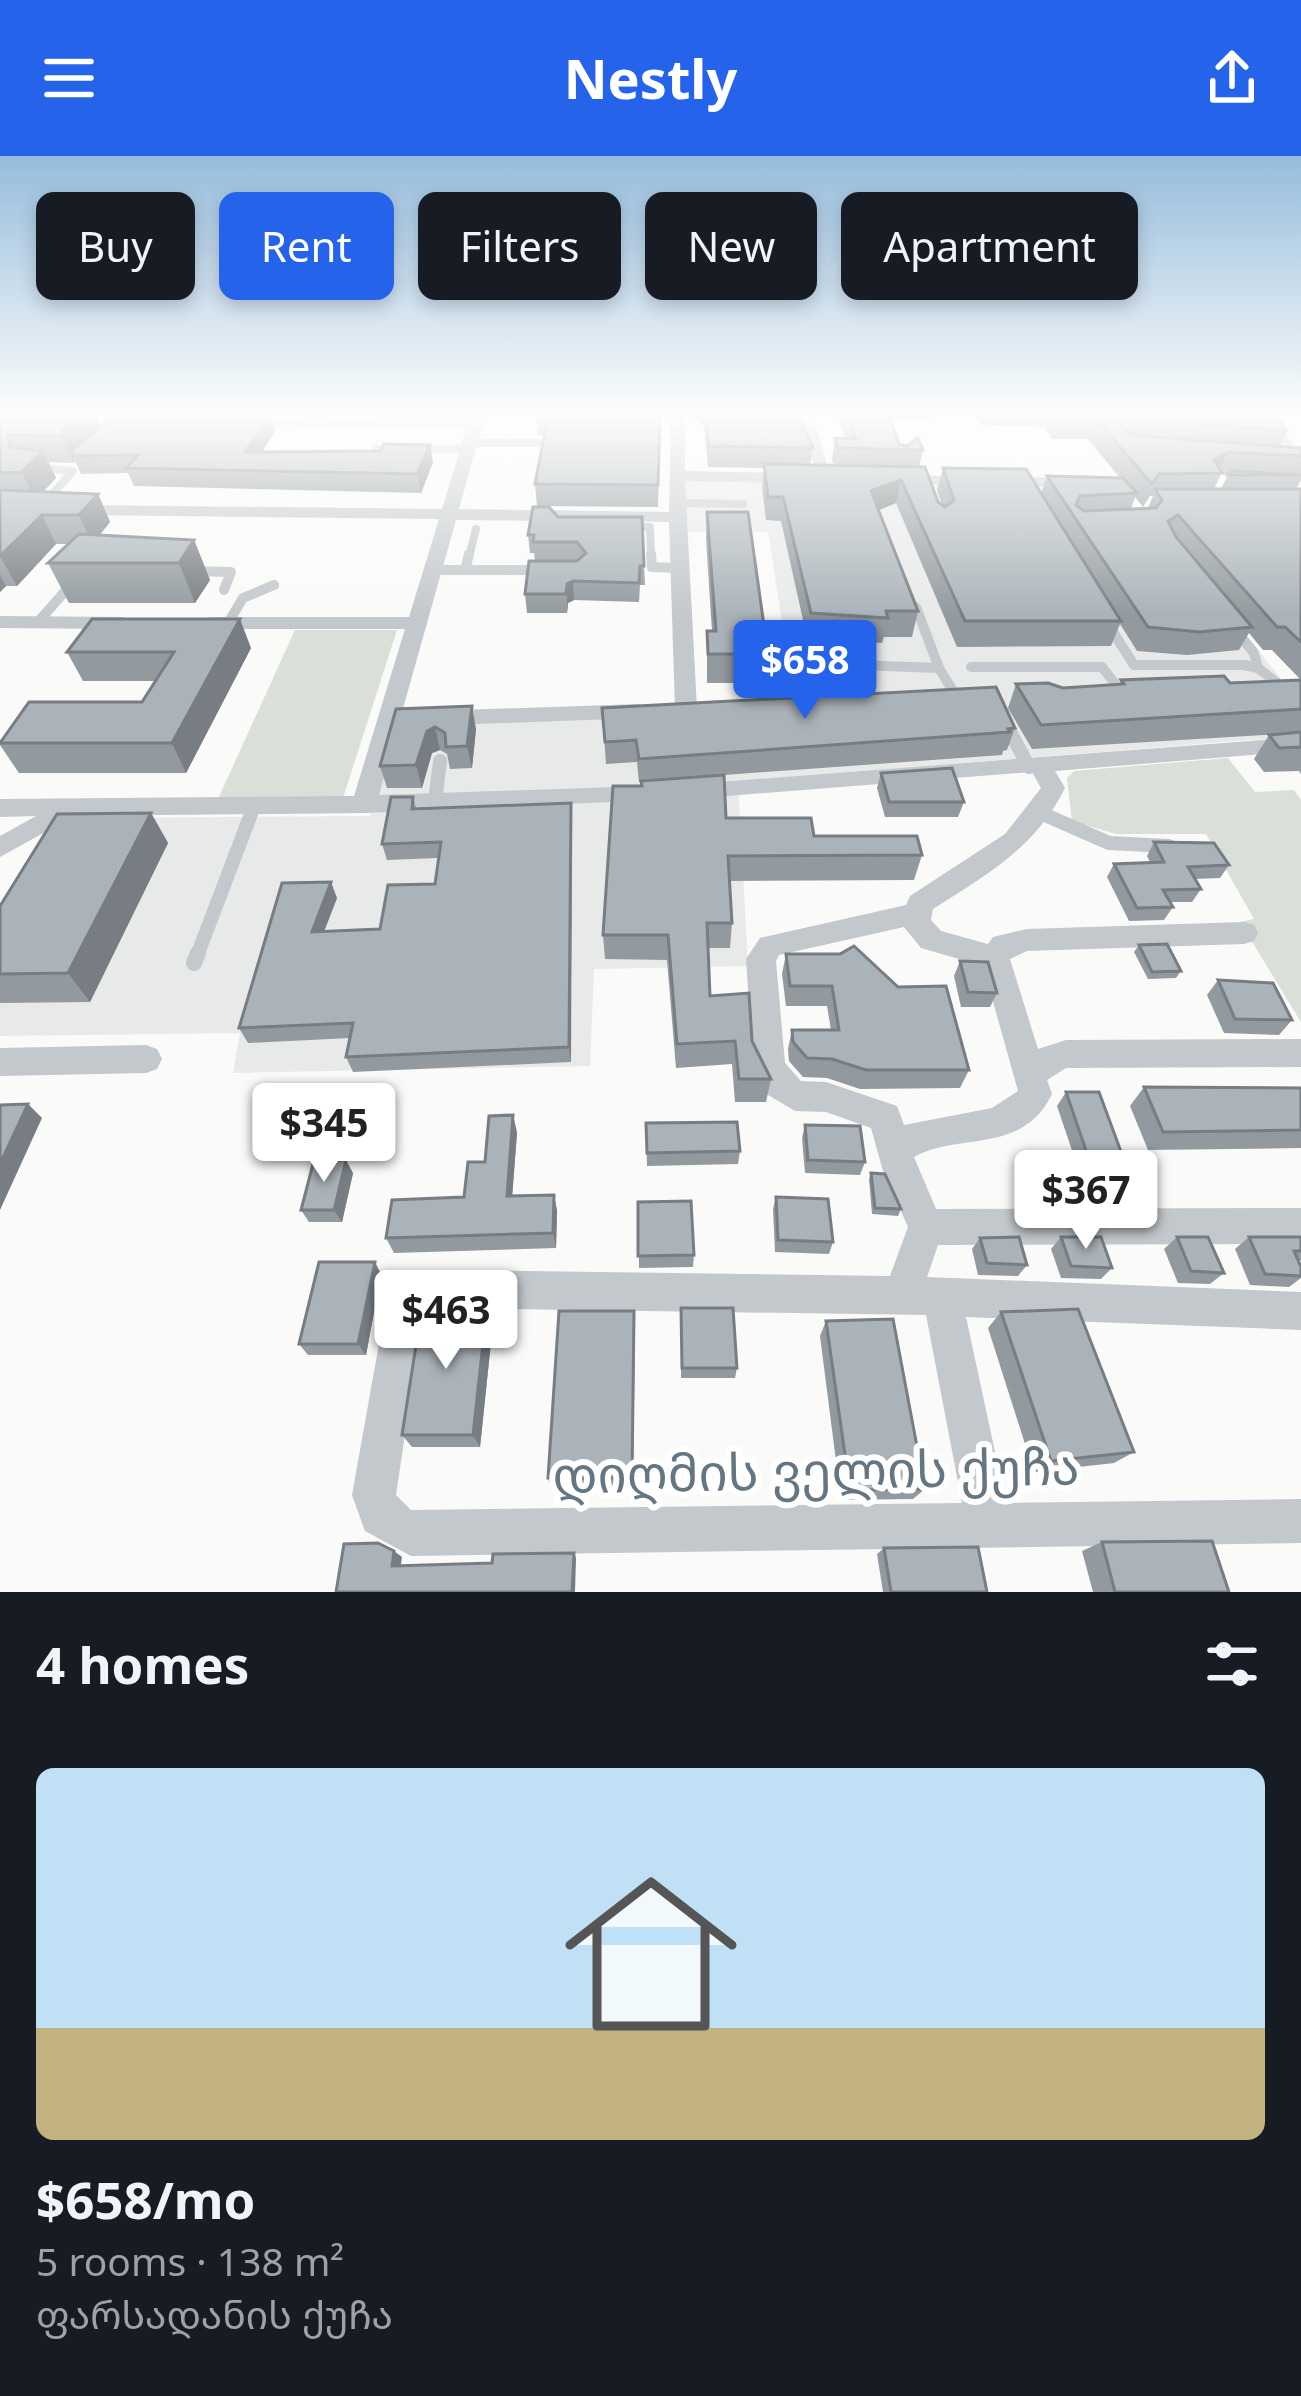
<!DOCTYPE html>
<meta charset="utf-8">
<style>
:root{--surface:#171b24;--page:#20242c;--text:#f1f3f6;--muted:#9ea1a6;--accent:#2563eb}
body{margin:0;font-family:"Noto Sans","Noto Sans Georgian",sans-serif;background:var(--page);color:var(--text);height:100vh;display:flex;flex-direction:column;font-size:45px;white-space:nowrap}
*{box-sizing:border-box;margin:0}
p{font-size:39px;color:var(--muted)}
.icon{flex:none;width:66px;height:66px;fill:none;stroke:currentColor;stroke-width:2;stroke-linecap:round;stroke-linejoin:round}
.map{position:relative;height:1436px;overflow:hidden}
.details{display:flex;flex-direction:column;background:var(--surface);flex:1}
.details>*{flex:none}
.banner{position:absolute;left:36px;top:36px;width:1230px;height:108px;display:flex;gap:24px}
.price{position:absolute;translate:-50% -102px;padding:0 27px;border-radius:12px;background:#fff;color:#222;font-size:39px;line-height:78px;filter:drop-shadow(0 3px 6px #0008)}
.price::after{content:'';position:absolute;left:50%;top:72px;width:36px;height:27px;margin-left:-18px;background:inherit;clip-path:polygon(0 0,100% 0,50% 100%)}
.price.active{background:var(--accent);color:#fff}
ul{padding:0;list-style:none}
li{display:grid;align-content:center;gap:24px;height:636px;padding:0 36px}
li span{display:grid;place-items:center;height:372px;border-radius:18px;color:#555}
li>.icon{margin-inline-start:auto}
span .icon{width:216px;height:216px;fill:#fffc;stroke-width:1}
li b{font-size:51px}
h2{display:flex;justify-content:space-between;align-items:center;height:144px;padding:0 36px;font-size:51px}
.pill{padding:0 42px;border-radius:18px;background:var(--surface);box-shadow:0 6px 18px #0003;font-size:42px;line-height:108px}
.pill.active{background:var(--accent);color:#fff}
header{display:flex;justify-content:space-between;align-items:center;height:156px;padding:0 36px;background:var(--accent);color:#fff;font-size:54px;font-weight:700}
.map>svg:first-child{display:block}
.built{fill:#e8e9e9}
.green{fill:#dadfd7}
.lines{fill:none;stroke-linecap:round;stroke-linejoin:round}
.lane-far3{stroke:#c3c8cc;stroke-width:8}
.lane-far2{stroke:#c3c8cc;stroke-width:10}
.lane-far1{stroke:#c3c8cc;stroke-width:14}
.lane{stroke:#c3c8cc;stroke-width:16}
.street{fill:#c3c8cc;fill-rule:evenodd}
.wall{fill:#929a9f;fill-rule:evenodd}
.shaded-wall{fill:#777d82}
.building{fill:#aab3b9;stroke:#777d82;stroke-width:3}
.labels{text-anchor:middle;stroke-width:12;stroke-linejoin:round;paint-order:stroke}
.near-street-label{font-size:51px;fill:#657683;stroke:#fff}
</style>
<header><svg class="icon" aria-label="menu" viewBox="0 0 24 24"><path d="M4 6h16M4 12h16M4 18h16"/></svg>Nestly<svg class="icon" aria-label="share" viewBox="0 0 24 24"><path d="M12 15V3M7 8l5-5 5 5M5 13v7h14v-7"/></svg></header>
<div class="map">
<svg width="1301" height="1436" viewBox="0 0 1301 1436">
<rect width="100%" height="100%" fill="#fafaf8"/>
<path class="built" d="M685,323L1017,329L1044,372L1163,374L1301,548V580L738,625L748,810L594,813L590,910L233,917L240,877L0,880V819L91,662L370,660L396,571L796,555L768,376H684Z"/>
<g class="green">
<path d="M295,474H397L343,642L218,643Z"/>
<path d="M1228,602L1255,636L1294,634L1301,644V866L1240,766L1254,763L1206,678H1116L1072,665L1067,622L1074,615Z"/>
</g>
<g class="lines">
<g class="lane-far3">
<path d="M1264,260L1301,303"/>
<path d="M471,287H538"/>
<path d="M377,293H469"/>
<path d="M36,311L73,315L46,345"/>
<path d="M677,347L743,348"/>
<path d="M627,371H650L651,401"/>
<path d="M469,401L476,373"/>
</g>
<g class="lane-far2">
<path d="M651,398L652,411L679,412"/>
<path d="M431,414H465L469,398"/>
<path d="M465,414H544"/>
<path d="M190,415L231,416L224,434"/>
<path d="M916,451L939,512"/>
<path d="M1106,465L1134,509H1244L1258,512L1281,530"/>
<path d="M38,466L74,425"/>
<path d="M228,467L243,442L274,429"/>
<path d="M1233,471L1254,497L1258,512"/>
<path d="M828,508L939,512L956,540"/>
<path d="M971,511H1102L1119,533"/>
<path d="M1006,569L1010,577"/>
</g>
<g class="lane-far1">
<path d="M1009,574L1029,611"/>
<path d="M435,646L440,605"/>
<path d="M1043,658L1109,687L1169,690"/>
<path d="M197,800L254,650"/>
</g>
<path class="lane" d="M194,807L198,797"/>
<g class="street">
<path d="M471,260H485L459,353L669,356L671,260H685V315L798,317L806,322L798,327L685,325L697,553L686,560L675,553L669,366L456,364L402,556L639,548L650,555L639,562L398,571L379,639L645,630L657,638L654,644L364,657L74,660L0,701V680L36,660L0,661V643L354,640L405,473H209L199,467L209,461H409L439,363L0,358V348L442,353L467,271L240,270L233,266L240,262Z"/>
<path d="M799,260H813L832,326L818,323Z"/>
<path d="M897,319L1080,322L1088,327L1080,332L891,327L889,324Z"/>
<path d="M0,460L123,461L133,467L123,473L0,472Z"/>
<path d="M1301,581V595L1055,615L1065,632C1036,691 987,719 933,753L931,764L941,775L988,788L993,781L1027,773L1244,766L1254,769L1258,777L1254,785L1244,788L1027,795L1010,803L1038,893L1066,884L1301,883V911L1066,912L1047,924L1052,938C1023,999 959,976 914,1001L936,1053L1301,1052V1088L938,1089L927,1121L1301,1136V1174L966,1161L1006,1347L1301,1343V1387L411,1400L365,1375L352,1339L385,1154C396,1126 419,1119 447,1114L890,1120L908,1071L883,1015L871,972L826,956L795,955L768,939L753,908L746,803L760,782L906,749L910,740L1005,678L1041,632L1032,616L689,643L677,635L680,629ZM904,771L921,792L983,810L1018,935L992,952L904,969L897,950L826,926L801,925L785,907L776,805L779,799ZM447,1152L926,1159L962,1347L411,1354L396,1339L422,1164L432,1155Z"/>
<path d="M146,889L157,893L162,903L157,913L146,917L0,920V892Z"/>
</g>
</g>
<g class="wall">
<path d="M0,260L101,271L276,274L262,296L433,306L421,337L134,330L128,317L81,318L75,305L74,307L48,306L56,322L43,336L98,338L110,366L100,379L194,384L210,424L195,447H69L48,407L69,388H56L17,430H6L0,436Z"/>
<path d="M536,260H661L658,351L537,350L535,328L544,279H538Z"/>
<path d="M692,260H798L813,292L810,309H834L832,304L835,282L845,283L837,260H930L929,263H890L899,288L923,294L919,311L938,346L942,349L937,334L943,312L1041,337L1047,320L1120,322L1088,283H1052L1044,271L980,269L976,260H1275L1287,275L1280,290L1301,292V324L1296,333H1301V524L1272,494H1263L1249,477L1239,494L1187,499L1137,495L1120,468L1111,490L957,491L896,347L878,354L918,455L912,481H884L882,487L807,482L781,365L766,364L762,331L764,312L708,311L704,271ZM1221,318L1228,319L1221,333H1214ZM1150,340H1153L1148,352L1131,353L1135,341L1143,351Z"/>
<path d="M707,356L768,498L764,527H707V475H712L706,383Z"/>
<path d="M558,361L644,410L645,429H640L639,446L574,444L568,447L567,457H527L525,438L535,404L534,397H530L528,379Z"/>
<path d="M251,492L186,617H19L0,589V586L142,546L156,525H83L67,496Z"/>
<path d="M1121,524L1230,527L1301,524V618L1299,615L1264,616L1254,603L1269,579L1281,578L1032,593L1008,552L1016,528L1063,532L1119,529Z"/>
<path d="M602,552L1015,572L1007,594L1003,595L1002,599L724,619L726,662L814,680L922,699L914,724L730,725L732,767L730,792H708L710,840L752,885L771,923L766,946H735L732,908L676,912L667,804L605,803L603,779L641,625L639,626L637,606L606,608Z"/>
<path d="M396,553L476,573L472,612L450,613L447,598L440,594L432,597L422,632H387L380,610Z"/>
<path d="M881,617L964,646L958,661H885L877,632Z"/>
<path d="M413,641L416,652L571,647V906L353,916L346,901L350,882L248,887L239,872L337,742L324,775L380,773L435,728L438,702L387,704L382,688Z"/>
<path d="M151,657L168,687L90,846L0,847V750Z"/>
<path d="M1154,686L1229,709L1220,722L1195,723L1201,733L1192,746H1170L1173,751L1164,764L1129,765L1107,721L1114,708L1150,706L1147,700Z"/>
<path d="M1139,789L1181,815L1176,822L1148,823L1134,796Z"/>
<path d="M786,798L969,914L960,932L860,933L827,922L803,921L789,905L788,893L792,874H831L827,850H786L782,818Z"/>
<path d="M960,805L997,837L990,851H961L954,820Z"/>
<path d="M1218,824L1292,864L1279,879L1224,877L1207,839Z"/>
<path d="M1144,931L1301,932V992L1148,994L1130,950Z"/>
<path d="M1066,936L1127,1012L1117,1024H1082L1057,950Z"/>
<path d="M513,959L517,977L512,1040L554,1039L557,1055L556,1092L394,1097L386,1082L464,1041Z"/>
<path d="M646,967L740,995L738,1008L647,1010Z"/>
<path d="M805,969L865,1006L860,1019L805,1017L802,982Z"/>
<path d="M353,1017L342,1066H309L301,1054Z"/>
<path d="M871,1017L901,1053L898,1060L872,1058L869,1023Z"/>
<path d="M776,1041L833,1086L829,1098L775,1096L773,1053Z"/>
<path d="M638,1046L694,1099L693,1111L639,1112Z"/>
<path d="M1061,1081L1112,1112L1101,1123L1061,1122L1051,1093Z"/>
<path d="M1177,1081L1224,1117L1210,1128L1178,1127L1164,1093Z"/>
<path d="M1249,1081H1301V1104L1299,1106L1301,1111V1122L1289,1131L1250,1129L1235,1093Z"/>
<path d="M980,1082L1027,1109L1018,1120L978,1119L972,1093Z"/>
<path d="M381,1118L366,1199H308L299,1188Z"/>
<path d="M681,1152L737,1212L735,1222H681Z"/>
<path d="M1001,1156L1134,1296L1114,1307L1034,1316L988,1172Z"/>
<path d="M826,1165L925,1333L913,1343L841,1344L820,1180Z"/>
<path d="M493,1167L480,1291H412L402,1279Z"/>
<path d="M635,1171L633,1333H552L548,1322Z"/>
<path d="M1102,1386L1229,1436H1093L1082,1395Z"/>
<path d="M884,1392L987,1436H883L877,1398Z"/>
</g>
<g class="shaded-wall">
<path d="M77,260H96L102,273L73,300L74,307L62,280L64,272Z"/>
<path d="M269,260H271L276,274L250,314L245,296Z"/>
<path d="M8,279L21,305L43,295L56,322L35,344L10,291Z"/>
<path d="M430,289L433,306L421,337L417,318Z"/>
<path d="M1228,296L1218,317L1214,304Z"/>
<path d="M901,324L896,347L867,359L871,335Z"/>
<path d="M98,338L110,366L92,388L79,359Z"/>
<path d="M42,359L56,388L17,430L0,400Z"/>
<path d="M194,384L210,424L195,447L179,407Z"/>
<path d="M0,419L6,430L0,436Z"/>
<path d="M573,425L574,444L568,447L567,457V428Z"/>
<path d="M240,463L251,492L186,617L172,587Z"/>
<path d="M472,550L476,573L472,612L467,590Z"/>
<path d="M435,571L440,594L432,597L422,632L416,609L427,575Z"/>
<path d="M571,647L572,663L571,906L569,891Z"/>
<path d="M151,657L168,687L90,846L68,817Z"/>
<path d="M331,726L337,742L318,791L312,776Z"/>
<path d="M28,948L42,962L0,1054V1008Z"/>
<path d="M513,959L517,977L511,1056L507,1040Z"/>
<path d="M346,1004L353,1017L342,1066L334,1054Z"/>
<path d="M554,1039L557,1055L556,1092L553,1077Z"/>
<path d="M375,1106L381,1118L366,1199L358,1188Z"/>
<path d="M487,1151L493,1167L480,1291L473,1279Z"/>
<path d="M394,1395L402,1401L400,1415L392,1410Z"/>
<path d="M574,1397L576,1402L575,1436H572Z"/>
</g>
<g class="building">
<path d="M0,260H77L64,272L62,280L8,279L10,291L43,295L21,316L0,317Z"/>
<path d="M114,260H269L245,296L381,295L384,288L430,289L417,318L126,312L138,299L73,300L72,294Z"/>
<path d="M548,260H660L658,329L535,328Z"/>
<path d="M706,260H798L813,292L709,290Z"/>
<path d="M848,260H889L899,288L907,290L918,282L923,294L838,292L835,282L856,283Z"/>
<path d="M1058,260H1112L1131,279L1301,292V300L1228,296L1214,304L1222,317L1159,318L1152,328L1095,262H1059Z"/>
<path d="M1133,260H1275L1287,275L1136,263Z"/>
<path d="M764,308L925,311L938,346L945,351L954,344L943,312L1026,313L1121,465H965L901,324L871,335L918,455H886L888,462L811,457L783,341H768Z"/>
<path d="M1232,315L1301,319H1228Z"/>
<path d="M1047,320L1123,322L1137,337L1080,340L1076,349L1084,355L1156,352L1162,344L1155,333H1301V486L1285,471H1277L1178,359L1168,365L1176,381L1252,471L1199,476L1148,471Z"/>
<path d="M0,334L98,338L79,359H42L0,400Z"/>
<path d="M533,351H549L558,361H642L644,410H640L639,427L573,425L567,428L566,438H525L529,405H577L586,397L577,386H533L534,379H528Z"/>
<path d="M707,356H748L768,498H708L707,475H716Z"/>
<path d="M79,378L194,384L179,407H48Z"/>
<path d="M92,463H240L172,587H0L29,546H142L174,496H67Z"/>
<path d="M1224,520L1230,527L1301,524V553L1041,569L1016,528L1048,527L1063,532L1124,528L1121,524Z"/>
<path d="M996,531L1015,572L1008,573L1010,576L639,603L636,584L605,586L602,552Z"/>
<path d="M472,550L467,590L446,591L445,577L435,571L427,575L416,609L380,610L396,553Z"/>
<path d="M1301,576V591L1279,592L1269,579Z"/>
<path d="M952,612L964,646H889L881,617Z"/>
<path d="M724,619L726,662H811L814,680H917L922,699L728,700L732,767H707L710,840L749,837L752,885L771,923H739L735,885L677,888L668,779H603L613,630H642L641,625Z"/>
<path d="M391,641H413L412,653L571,647L569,891L346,901L353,867L239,872L282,727L331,726L312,776L380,773L388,729L435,728L441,686L382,688Z"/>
<path d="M151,657L68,817L0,818V750L57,658Z"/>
<path d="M1154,686L1214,687L1229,709L1188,711L1201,733L1163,734L1173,751L1137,752L1114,708L1164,706Z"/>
<path d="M1167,788L1181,815L1152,816L1139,789Z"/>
<path d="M854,790L898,831L946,830L969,914H866L832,903L807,902L793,886L792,874H839L832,830H790L786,798H840Z"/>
<path d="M960,805L988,806L997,837L968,836Z"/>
<path d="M1218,824L1273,827L1292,864L1235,863Z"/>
<path d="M1144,931L1301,932V974L1163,976Z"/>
<path d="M1066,936H1099L1127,1012H1092Z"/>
<path d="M28,948L0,1008V949Z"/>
<path d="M513,959L507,1040L554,1039L553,1077L386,1082L392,1044L464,1041L468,1006H485L489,960Z"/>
<path d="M737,966L740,995L647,997L646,967Z"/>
<path d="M805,969L860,970L865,1006L808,1004Z"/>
<path d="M314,1004H346L334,1054H301Z"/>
<path d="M871,1017L885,1018L901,1053L875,1052Z"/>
<path d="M776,1041L828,1043L833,1086L778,1084Z"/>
<path d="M691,1045L694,1099L638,1100V1046Z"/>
<path d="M1019,1081L1027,1109L987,1107L980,1082Z"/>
<path d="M1061,1081H1101L1112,1112L1071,1110Z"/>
<path d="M1177,1081H1208L1224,1117L1191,1115Z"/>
<path d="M1249,1081H1301V1095H1294L1301,1111V1120L1265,1118Z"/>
<path d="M319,1106H375L358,1188H299Z"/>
<path d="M422,1151H487L473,1279H402Z"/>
<path d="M681,1152H733L737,1212H682Z"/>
<path d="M1078,1153L1134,1296L1051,1305L1001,1156Z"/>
<path d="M559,1155H634L632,1322H548Z"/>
<path d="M893,1163L925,1333L850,1334L826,1165Z"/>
<path d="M1212,1385L1229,1436H1115L1102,1386Z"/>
<path d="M378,1387L394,1395L392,1410L492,1407L493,1398L574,1397L572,1436H336L344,1388Z"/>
<path d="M978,1391L987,1436H891L884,1392Z"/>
</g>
<linearGradient id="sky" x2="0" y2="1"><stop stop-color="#96bcdc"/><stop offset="0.56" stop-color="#fdfdfc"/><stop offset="1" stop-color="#fdfdfc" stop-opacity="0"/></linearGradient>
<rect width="1301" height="461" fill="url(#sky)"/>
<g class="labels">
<g class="near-street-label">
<text transform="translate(816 1315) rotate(-1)" y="18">დიღმის ველის ქუჩა</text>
</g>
</g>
</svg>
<b class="price active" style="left:805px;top:566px">$658</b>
<b class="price" style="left:324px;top:1029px">$345</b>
<b class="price" style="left:1086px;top:1096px">$367</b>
<b class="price" style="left:446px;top:1216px">$463</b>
<div class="banner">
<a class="pill">Buy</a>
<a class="pill active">Rent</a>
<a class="pill">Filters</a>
<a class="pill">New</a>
<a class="pill">Apartment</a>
</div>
</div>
<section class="details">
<h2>4 homes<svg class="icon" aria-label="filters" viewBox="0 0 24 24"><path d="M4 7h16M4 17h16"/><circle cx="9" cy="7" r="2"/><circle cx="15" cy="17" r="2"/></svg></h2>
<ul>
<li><span style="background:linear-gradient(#bfe0f5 70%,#c2b280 0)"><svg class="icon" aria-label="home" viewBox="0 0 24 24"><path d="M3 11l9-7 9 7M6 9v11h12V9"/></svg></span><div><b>$658/mo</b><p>5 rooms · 138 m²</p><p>ფარსადანის ქუჩა</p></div></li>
</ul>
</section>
